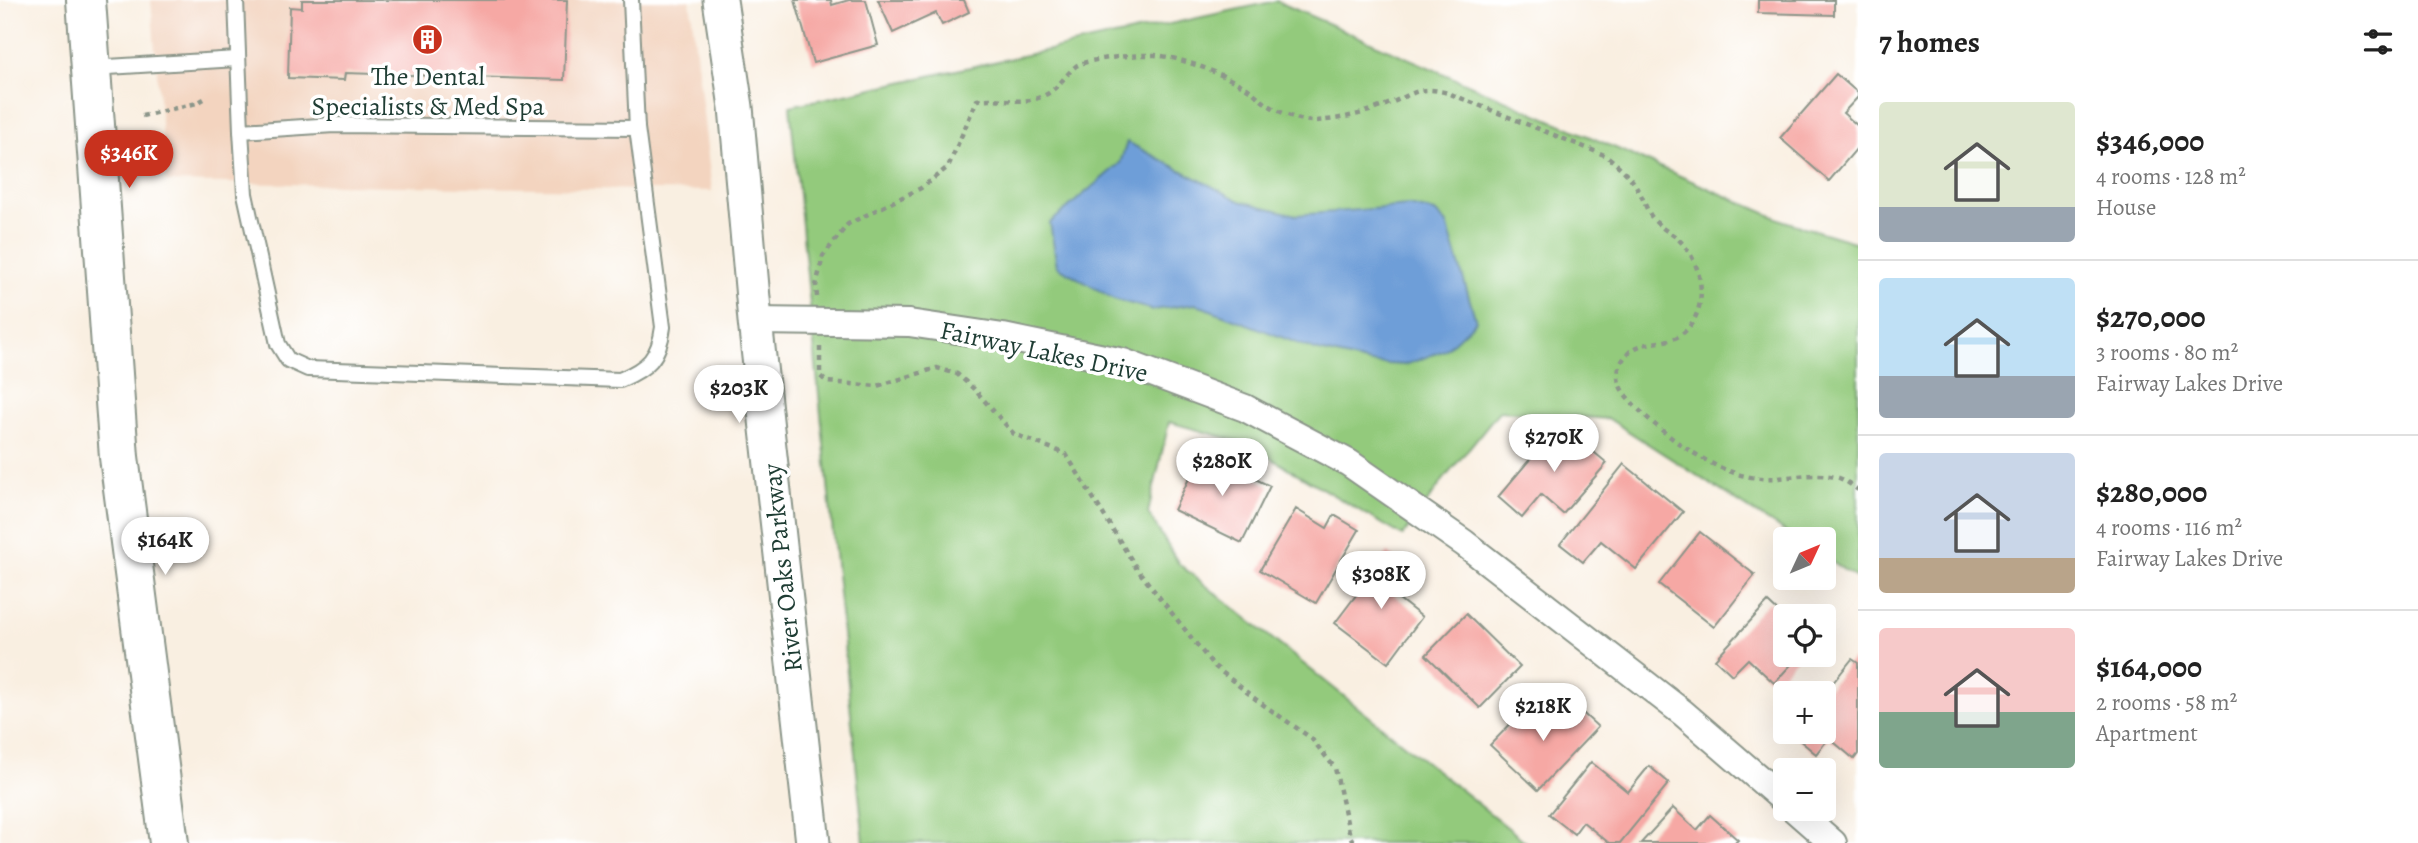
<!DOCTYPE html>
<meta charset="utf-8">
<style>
:root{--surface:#fff;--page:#f2f2f2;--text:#222;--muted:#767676;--line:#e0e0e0;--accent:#c8321e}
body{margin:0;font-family:Alegreya,serif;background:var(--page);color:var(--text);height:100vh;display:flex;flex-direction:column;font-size:26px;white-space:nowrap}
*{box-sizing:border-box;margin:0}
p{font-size:23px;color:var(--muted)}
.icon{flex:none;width:38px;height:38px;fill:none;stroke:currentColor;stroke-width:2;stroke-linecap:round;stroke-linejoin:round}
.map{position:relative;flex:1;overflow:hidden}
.panel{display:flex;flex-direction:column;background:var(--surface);width:560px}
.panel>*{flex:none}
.needle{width:46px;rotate:46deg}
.tools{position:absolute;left:1773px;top:527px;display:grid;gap:14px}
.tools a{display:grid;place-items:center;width:63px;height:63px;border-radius:7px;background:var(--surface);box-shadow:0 7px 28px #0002;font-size:35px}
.price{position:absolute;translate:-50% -60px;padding:0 16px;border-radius:24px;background:#fff;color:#222;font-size:23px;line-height:46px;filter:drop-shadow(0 2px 4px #0008)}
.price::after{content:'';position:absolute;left:50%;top:42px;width:21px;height:16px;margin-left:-10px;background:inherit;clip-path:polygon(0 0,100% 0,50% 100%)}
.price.selected{background:var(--accent);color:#fff}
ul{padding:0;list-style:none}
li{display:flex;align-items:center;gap:21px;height:175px;padding:0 21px}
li+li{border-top:2px solid var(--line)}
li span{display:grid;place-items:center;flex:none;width:196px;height:140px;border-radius:7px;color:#555}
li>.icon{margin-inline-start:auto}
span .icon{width:84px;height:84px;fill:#fffc;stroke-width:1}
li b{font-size:30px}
h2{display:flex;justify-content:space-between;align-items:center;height:84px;padding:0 21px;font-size:30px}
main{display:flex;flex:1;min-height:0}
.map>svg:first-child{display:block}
.built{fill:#f3d4bf}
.green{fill:#93ca7c;stroke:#598458;stroke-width:2}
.water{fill:#6e9ed8;stroke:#466e86;stroke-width:2}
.building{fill:#f6a8a4}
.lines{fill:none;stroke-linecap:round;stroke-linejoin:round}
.service-casing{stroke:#8c968a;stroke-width:18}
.minor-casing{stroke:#8c968a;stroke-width:30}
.tertiary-casing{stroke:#8c968a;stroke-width:37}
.secondary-casing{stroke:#8c968a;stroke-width:42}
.path{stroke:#8c968a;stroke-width:4.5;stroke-dasharray:5 5;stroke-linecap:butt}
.service{stroke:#fff;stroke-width:14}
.minor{stroke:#fff;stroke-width:26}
.tertiary{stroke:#fff;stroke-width:33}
.secondary{stroke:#fff;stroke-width:38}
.labels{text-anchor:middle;stroke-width:7;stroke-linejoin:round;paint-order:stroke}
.poi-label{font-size:26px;fill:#1f3d34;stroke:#fff}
.street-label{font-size:26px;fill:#1f3d34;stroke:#fff}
</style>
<main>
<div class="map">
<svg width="1858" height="843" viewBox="0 0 1858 843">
<rect width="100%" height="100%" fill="#fff"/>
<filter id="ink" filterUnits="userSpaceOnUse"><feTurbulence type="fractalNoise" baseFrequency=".0143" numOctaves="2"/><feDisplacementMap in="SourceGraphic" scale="14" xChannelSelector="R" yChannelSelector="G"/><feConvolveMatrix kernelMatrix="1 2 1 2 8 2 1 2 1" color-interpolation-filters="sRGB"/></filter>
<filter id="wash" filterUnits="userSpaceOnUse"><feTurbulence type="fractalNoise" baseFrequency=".00686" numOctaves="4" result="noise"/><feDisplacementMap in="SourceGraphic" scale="28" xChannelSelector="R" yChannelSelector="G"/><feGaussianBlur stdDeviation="1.57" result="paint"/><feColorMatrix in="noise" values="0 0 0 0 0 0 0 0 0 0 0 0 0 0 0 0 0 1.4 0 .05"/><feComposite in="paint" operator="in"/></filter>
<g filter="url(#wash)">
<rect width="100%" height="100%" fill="#f9efe1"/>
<path class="built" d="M151,0H690L712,191L166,182Z"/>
<path class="green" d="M1276,1L1784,221L1858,243V579L1824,557V539H1796L1609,419L1499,411L1444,479L1403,536L1245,443L1169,422L1148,513L1179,564L1527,843H864L790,106Z"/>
<path class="water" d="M1127,142L1240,201L1296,215L1409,206L1435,212L1447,224L1476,321L1445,350L1405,365L1370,363L1315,350L1195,304L1153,310L1114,299L1057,266L1050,223L1120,163Z"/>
<g id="blocks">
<g class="building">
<path d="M302,0H567L564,80L345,73L344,80L288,78L290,7L302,8Z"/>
<path d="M795,0H831L832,5L849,0H866L878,45L813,63Z"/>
<path d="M878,0H964L969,12L942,25L936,13L893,33Z"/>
<path d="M1758,0H1834V15L1758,13Z"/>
<path d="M1836,74L1858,93V97L1843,113L1858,126V147L1829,181L1780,138Z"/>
<path d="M1560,424L1607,463L1563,514L1541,495L1522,518L1498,497Z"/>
<path d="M1201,453L1270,486L1242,543L1174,510Z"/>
<path d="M1624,464L1683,512L1636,569L1601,541L1583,562L1560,544Z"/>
<path d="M1296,509L1327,528L1334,515L1359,530L1316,603L1260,570Z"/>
<path d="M1700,532L1755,575L1714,627L1659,584Z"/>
<path d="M1388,553L1412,571L1394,595L1422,617L1388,663L1335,623Z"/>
<path d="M1768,602L1785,618V654H1801L1774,683L1748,659L1732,675L1715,659Z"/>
<path d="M1466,614L1520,667L1480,708L1426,655Z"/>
<path d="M1852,659L1858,663V754L1854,759L1829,738L1816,754L1792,734L1794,732H1824V694Z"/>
<path d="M1573,704L1598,727L1538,790L1490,745L1527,707L1550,729Z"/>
<path d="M1591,762L1628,792L1649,766L1669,783L1620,843H1609L1583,822L1574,834L1549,814Z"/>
<path d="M1673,808L1697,830L1710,815L1738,840L1735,843H1641Z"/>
</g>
</g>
</g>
<g filter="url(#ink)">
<use href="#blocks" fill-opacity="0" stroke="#8c968a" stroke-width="2"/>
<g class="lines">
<defs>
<g id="service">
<path d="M236,0L241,131L334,125L637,128L631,0"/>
<path d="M92,68L237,59"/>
<path d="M241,131L245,194L278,344L288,360L308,369L620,380C648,368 659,358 663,327L637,128"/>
</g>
<g id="minor">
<path d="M755,321L909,323L1003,337L1123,362L1245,408L1349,463L1464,543L1683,713L1785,801"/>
<path d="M1793,808L1833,843"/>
</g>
<path id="tertiary" d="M720,0L736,107L755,321L813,843"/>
<path id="secondary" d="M86,0L119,457L169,843"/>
</defs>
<use href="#service" class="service-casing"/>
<use href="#minor" class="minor-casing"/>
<use href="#tertiary" class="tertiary-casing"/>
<use href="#secondary" class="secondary-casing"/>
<g class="path">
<path d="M142,116L197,103L204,99"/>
<path d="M817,297L816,286L823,256L848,224L921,188L948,167L977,100C1002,96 1022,107 1045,95C1058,89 1065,75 1076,66C1085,59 1141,54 1155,55C1183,58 1220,73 1245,87C1254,92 1261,101 1270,106C1281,113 1302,122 1315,121C1338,120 1367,113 1388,104C1414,94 1418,85 1448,93L1607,156C1620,167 1631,176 1639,191C1645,202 1647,214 1657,223C1663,230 1672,233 1678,239C1704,263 1711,310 1682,334C1668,345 1646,340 1632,350C1620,359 1614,374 1621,388C1630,405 1666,435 1683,446C1705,461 1733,477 1761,478C1785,480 1811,471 1835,477C1843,478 1851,485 1858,490"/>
<path d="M820,347V376L827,382L877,386L937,368L957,374L974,389L1014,434L1066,454L1137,569L1213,665L1258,701L1311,738L1335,768L1350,836L1354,843"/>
</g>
<use href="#service" class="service"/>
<use href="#minor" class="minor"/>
<use href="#tertiary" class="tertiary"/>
<use href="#secondary" class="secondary"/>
</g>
</g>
<defs>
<symbol id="building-disc" viewBox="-11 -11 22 22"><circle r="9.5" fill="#c8321e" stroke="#fff"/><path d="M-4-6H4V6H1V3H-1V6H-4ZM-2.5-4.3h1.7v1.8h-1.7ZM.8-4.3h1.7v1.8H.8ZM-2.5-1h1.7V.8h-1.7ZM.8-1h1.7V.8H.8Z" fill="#fff"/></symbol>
</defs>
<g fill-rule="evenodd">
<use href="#building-disc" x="410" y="22" width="35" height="35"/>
</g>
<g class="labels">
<g class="poi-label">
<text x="428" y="85">The Dental<tspan x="428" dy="30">Specialists &amp; Med Spa</tspan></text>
</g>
<g class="street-label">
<text transform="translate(1044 351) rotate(12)" y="9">Fairway Lakes Drive</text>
<text transform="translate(782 568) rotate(-96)" y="9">River Oaks Parkway</text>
</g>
</g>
</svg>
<div class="tools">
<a><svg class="needle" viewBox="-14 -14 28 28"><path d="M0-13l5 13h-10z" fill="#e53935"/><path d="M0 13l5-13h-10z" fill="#767676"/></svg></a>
<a><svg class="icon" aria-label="locate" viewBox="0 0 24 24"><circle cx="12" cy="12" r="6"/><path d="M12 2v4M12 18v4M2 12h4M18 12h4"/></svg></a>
<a>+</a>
<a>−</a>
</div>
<b class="price selected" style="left:129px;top:190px">$346K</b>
<b class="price" style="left:739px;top:425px">$203K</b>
<b class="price" style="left:1554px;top:474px">$270K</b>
<b class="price" style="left:1222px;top:498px">$280K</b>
<b class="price" style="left:165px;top:577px">$164K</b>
<b class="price" style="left:1381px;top:611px">$308K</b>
<b class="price" style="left:1543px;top:743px">$218K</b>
</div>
<section class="panel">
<h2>7 homes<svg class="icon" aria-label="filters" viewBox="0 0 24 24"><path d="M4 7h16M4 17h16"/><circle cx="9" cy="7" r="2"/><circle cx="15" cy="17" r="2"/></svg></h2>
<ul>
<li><span style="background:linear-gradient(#dfe7d0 75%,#9aa5b1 0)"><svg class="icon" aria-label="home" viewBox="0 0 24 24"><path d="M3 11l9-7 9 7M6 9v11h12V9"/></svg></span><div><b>$346,000</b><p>4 rooms · 128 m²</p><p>House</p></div></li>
<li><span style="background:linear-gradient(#bfe0f5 70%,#9aa5b1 0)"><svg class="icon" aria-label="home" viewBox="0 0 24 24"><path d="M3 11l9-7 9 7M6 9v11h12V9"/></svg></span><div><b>$270,000</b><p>3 rooms · 80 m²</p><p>Fairway Lakes Drive</p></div></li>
<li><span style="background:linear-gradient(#c9d6e8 75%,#b9a48a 0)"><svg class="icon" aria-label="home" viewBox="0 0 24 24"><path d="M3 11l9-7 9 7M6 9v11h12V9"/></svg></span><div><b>$280,000</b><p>4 rooms · 116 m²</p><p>Fairway Lakes Drive</p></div></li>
<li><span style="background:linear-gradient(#f6c9c9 60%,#7fa58c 0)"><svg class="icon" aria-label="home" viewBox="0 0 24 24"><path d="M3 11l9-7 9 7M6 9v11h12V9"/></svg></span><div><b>$164,000</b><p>2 rooms · 58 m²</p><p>Apartment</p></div></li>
</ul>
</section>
</main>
